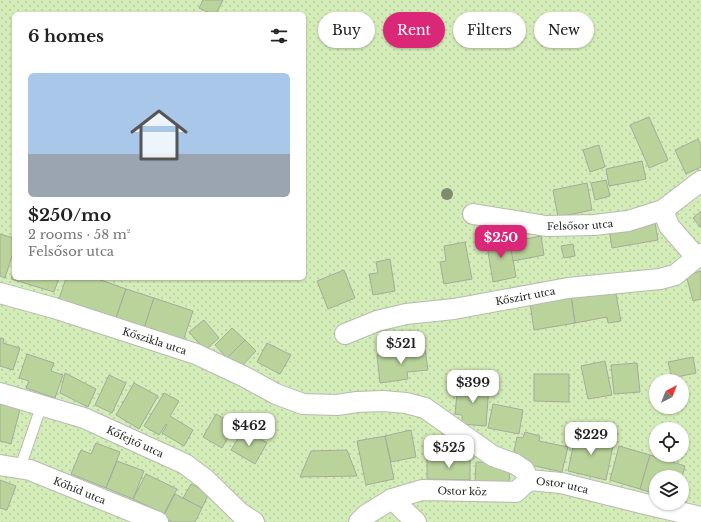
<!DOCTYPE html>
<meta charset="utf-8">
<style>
:root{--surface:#fff;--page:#f6f6f6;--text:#222;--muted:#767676;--accent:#db2777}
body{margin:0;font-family:"Libre Baskerville",serif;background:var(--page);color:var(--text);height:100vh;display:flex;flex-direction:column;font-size:15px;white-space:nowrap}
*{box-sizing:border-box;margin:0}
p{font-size:13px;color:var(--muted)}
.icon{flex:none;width:22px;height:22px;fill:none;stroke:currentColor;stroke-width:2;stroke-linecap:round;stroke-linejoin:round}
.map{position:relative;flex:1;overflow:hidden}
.details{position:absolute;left:12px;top:12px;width:294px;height:268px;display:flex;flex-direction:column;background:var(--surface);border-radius:6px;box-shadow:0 1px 3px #0004}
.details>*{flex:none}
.banner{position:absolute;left:318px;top:12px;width:323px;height:36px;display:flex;gap:8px}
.needle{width:26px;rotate:42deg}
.controls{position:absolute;left:649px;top:374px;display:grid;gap:8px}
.controls a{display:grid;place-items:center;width:40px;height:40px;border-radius:50%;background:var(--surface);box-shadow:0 1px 3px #0004;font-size:20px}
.price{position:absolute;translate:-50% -34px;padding:0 9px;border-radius:8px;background:#fff;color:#222;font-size:13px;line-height:26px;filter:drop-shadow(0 1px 2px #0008)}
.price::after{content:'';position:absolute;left:50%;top:24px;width:12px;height:9px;margin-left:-6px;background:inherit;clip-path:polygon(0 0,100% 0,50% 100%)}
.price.current{background:var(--accent);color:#fff}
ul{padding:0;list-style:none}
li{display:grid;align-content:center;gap:8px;height:212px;padding:0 16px}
li span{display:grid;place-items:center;height:124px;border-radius:6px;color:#555}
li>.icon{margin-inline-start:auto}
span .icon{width:72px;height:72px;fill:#fffc;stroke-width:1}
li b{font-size:17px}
h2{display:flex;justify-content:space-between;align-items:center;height:48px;padding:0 16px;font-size:17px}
.pill{padding:0 14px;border-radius:18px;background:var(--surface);box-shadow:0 1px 3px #0004;font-size:14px;line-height:36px}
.pill.current{background:var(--accent);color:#fff}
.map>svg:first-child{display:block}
.green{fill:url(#green-dots);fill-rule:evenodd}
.building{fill:#b9d39b;stroke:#a4ab9d}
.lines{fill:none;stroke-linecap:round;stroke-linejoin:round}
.service-casing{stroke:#b5bcaf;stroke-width:12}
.minor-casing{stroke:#b5bcaf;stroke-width:22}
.service{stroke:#fff;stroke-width:10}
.minor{stroke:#fff;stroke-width:20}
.tree{fill:#808c6f}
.labels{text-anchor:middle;stroke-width:3;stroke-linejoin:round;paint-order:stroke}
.street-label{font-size:10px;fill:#222520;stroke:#fff}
</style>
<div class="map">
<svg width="701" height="522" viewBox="0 0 701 522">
<defs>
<pattern id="green-dots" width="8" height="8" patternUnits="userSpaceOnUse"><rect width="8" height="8" fill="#d4ecb8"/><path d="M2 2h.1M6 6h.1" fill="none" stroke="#b6ca9e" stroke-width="1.8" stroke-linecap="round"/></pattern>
</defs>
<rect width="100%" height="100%" fill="#f1f8ea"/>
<path class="green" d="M0,0H701V522H0ZM14,14H304V278H14ZM656,381H682V407H656ZM656,429H682V455H656ZM656,477H682V503H656Z"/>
<g class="building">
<path d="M203,0H223L216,14H212L199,8Z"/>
<path d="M649,117L668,160L649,168L630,125Z"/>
<path d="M698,139L701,145V167L686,174L675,150Z"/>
<path d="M599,145L605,167L590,172L583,150Z"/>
<path d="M642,161L646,179L609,186L606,169Z"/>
<path d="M606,180L610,196L595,200L591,183Z"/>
<path d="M587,183L592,210L558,217L553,190Z"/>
<path d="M701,211V228L693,218Z"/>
<path d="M655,222L658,240L612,248L609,230Z"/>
<path d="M0,234L14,238V250L5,278L0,276Z"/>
<path d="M509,236L516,277L493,282L486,240Z"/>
<path d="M541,236L544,255L513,261L510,242Z"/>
<path d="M465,242L472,279L444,284L440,262L446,261L444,246Z"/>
<path d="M573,244L575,256L564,258L561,246Z"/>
<path d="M390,259L395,291L373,295L369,274L378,273L376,262Z"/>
<path d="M14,269V278H59L54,292L11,279Z"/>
<path d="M344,270L355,298L328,309L317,281Z"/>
<path d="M701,271V299L693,301L686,275Z"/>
<path d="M66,278H95L126,289L116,318L59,299Z"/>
<path d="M126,289L154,298L144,328L116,318Z"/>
<path d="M615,289L621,321L608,323L607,317L575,323L571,296Z"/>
<path d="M571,296L575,323L534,330L530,303Z"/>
<path d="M154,298L193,311L183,341L144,328Z"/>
<path d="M204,320L219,338L205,350L189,332Z"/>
<path d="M232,328L245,340L227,358L215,345Z"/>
<path d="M0,338L4,339L3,343L20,348L13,370L0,366Z"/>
<path d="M245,340L256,351L239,369L227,358Z"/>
<path d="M267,343L291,355L280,374L257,362Z"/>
<path d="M425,349L428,370L407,372L408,379L380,383L377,355Z"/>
<path d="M27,354L54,363L51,371L63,375L55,398L26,388L29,381L19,378Z"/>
<path d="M693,357L696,373L672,378L668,362Z"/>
<path d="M605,361L612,395L588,399L581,366Z"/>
<path d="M637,363L640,392L614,394L611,365Z"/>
<path d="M65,373L96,389L88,407L60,393Z"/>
<path d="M534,374H569V402L534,401Z"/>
<path d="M109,375L126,383L112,413L95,405Z"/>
<path d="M134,383L158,396L139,429L116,415Z"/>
<path d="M458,383L489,385L486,426L462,424V415L455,414Z"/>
<path d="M164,393L179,401L170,416L193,430L184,446L162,433L167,425L166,424L159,435L144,426Z"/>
<path d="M0,404L20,409L11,444L0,441Z"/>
<path d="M493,404L523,410L519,434L488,428Z"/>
<path d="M216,414L235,425L222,448L203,437Z"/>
<path d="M244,429L267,443L255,464L231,450Z"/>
<path d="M411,430L416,457L391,462L385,436Z"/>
<path d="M525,432L540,436L539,441L568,447L562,472L512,461L517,437L523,438Z"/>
<path d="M576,432L614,441L606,480L568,471Z"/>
<path d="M385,436L394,479L366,485L357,441Z"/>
<path d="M96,443L120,452L106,488L71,474L81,450L91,454Z"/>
<path d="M619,446L650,455L640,489L610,480Z"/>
<path d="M347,450L357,476L300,477L311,451Z"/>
<path d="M650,455L685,466L682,477H656V494L640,489Z"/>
<path d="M427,459H470V480L427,479Z"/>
<path d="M117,461L144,471L133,499L106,488Z"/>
<path d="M476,462L510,463L509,482H475Z"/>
<path d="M146,474L177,489L164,514L133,499Z"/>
<path d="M0,480L16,486L7,510L0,508Z"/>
<path d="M191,484L209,493L202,508L183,498Z"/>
<path d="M175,494L202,508L195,522H172L163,517Z"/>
</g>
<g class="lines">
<defs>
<path id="service" d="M20,468L42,404"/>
<g id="minor">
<path d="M663,210L669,226L696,257"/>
<path id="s1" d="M473,214L546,226L594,225L628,221L663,210L701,181"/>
<path id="s2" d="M0,293L54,308L196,354L245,377L276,394L303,404L337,405L357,402L383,401L406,403L425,408L493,456L515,464L524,470L529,480L561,483L645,504L701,517"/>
<path id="s3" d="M345,334L377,321L406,314L454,309L568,288L660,279L675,275L701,254"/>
<path id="s4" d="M0,393L84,418L185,464L205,479L240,513L254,522"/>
<path id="s5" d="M0,465L30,470L158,522"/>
<path d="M392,499L416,522"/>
<path id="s6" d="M359,522L366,515L392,499L422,490L516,492L529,480"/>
</g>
</defs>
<use href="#service" class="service-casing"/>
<use href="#minor" class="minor-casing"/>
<use href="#service" class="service"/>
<use href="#minor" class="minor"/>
</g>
<circle class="tree" cx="447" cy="194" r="6"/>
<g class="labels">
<g class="street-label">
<text dy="4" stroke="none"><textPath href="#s1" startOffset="108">Felsősor utca</textPath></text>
<text dy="4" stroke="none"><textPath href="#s3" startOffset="185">Kőszirt utca</textPath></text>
<text dy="4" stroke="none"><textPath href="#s2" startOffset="162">Kőszikla utca</textPath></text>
<text dy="4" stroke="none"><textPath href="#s4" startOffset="144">Kőfejtő utca</textPath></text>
<text dy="4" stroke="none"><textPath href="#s2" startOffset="609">Ostor utca</textPath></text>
<text dy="4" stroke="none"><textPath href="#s5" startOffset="84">Kőhíd utca</textPath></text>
<text dy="4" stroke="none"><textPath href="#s6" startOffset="112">Ostor köz</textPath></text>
</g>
</g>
</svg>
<div class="controls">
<a><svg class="needle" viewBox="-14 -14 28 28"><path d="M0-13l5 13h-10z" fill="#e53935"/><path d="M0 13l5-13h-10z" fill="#767676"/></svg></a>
<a><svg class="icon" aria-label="locate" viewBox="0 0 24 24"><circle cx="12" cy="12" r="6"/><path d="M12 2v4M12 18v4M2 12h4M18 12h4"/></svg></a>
<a><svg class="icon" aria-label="layers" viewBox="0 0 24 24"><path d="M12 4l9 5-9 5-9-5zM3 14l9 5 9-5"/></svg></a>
</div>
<b class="price current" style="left:501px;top:259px">$250</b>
<b class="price" style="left:401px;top:365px">$521</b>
<b class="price" style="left:473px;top:404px">$399</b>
<b class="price" style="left:249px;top:447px">$462</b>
<b class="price" style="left:591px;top:456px">$229</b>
<b class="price" style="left:449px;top:469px">$525</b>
<div class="banner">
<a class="pill">Buy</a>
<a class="pill current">Rent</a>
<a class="pill">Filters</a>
<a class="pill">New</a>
</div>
<section class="details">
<h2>6 homes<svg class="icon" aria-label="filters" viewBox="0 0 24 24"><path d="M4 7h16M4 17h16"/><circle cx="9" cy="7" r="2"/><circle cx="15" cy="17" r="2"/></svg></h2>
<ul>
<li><span style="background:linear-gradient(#a9c7e8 65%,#9aa5b1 0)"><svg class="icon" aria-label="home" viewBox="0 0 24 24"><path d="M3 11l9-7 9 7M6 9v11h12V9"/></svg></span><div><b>$250/mo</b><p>2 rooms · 58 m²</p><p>Felsősor utca</p></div></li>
</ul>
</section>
</div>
